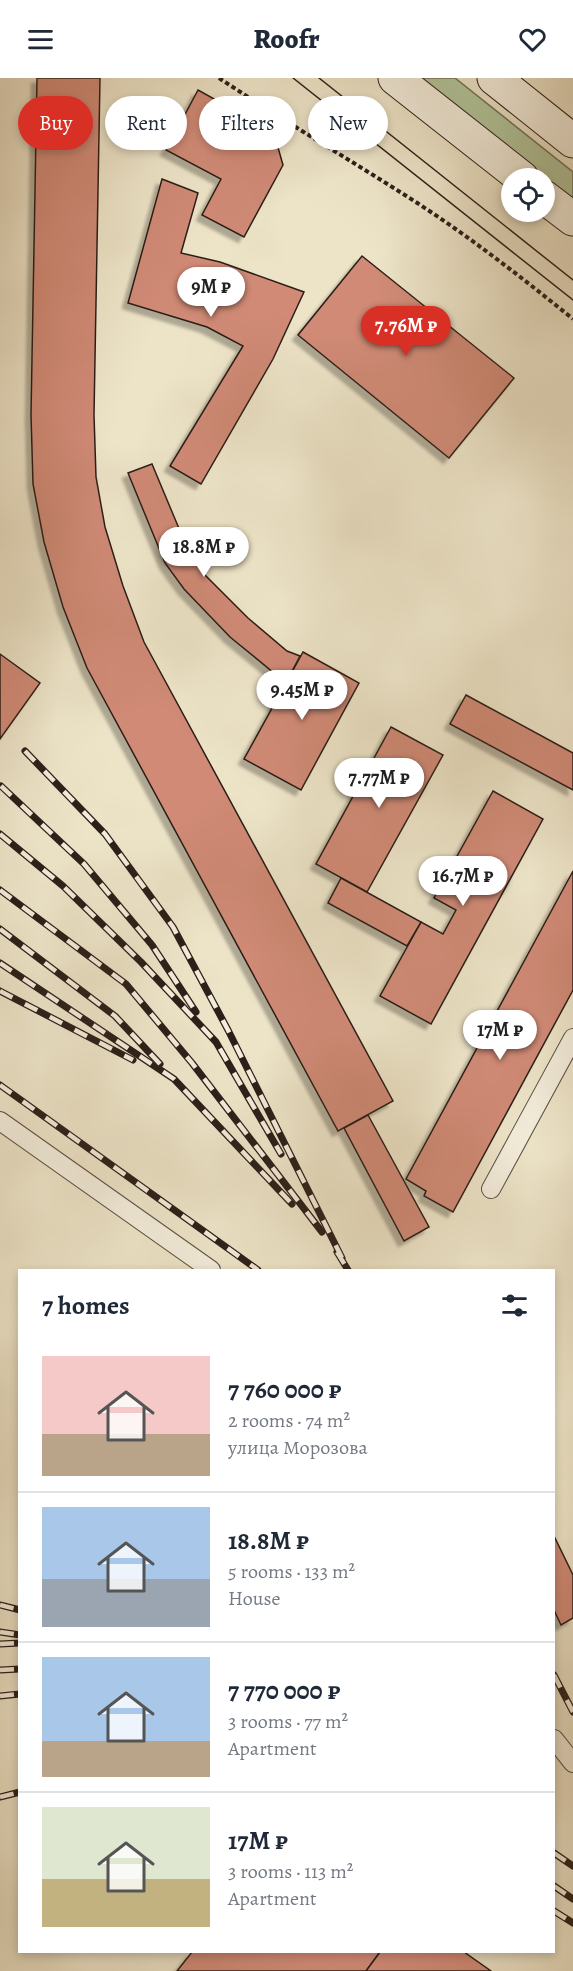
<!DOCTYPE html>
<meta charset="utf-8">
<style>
:root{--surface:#fff;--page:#f2f2f3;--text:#1f2937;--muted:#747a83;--line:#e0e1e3;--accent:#d93025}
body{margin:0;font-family:Alegreya,serif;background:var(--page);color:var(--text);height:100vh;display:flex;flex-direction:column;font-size:22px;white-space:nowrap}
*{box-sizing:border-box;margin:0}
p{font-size:20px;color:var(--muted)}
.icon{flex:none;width:33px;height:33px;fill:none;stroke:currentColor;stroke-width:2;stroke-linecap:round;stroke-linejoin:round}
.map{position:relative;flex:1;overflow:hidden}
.side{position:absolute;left:18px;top:1191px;width:537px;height:684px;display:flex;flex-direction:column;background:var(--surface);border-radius:0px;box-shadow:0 3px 9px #0003}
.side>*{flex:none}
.banner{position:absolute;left:18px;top:18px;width:537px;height:54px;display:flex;gap:12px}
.tools{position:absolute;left:501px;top:90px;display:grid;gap:12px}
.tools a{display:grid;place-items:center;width:54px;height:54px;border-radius:50%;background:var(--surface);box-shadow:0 3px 9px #0003;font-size:30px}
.price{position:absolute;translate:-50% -51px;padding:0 14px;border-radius:21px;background:#fff;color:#222;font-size:20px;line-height:39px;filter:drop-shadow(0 2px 3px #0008)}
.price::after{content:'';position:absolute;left:50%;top:36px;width:18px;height:14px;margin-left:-9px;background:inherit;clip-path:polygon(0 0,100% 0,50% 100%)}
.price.current{background:var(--accent);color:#fff}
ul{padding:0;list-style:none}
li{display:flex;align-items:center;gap:18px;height:150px;padding:0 24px}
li+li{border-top:2px solid var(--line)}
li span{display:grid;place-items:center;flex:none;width:168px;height:120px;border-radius:0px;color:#555}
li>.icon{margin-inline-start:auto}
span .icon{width:72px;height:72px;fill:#fffc;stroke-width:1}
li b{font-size:26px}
h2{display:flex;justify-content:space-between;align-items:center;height:72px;padding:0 24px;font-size:26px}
.chip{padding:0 21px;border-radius:27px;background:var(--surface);box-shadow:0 3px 9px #0003;font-size:21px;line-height:54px}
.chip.current{background:var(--accent);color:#fff}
header{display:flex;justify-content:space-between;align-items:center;height:78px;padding:0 24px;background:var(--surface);font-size:27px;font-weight:800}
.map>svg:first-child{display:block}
.green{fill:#b2c59b;stroke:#6f725a;stroke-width:1.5}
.building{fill:#d08a76;stroke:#2c1f19;stroke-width:1.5;filter:url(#shadow)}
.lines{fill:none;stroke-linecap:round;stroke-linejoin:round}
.service-casing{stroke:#5c5045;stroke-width:20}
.secondary-casing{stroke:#2c1f19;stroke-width:35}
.path{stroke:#2c1f19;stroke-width:4;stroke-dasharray:4.5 3;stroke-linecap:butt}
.service{stroke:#f3eddb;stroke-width:18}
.secondary{stroke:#f3eddb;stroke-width:33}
.tram{stroke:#2c1f19;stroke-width:1.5}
.rail-casing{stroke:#2c1f19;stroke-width:7}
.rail{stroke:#f3eddb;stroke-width:4.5;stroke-dasharray:14;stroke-linecap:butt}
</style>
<header><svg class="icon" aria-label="menu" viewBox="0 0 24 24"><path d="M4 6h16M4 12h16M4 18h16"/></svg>Roofr<svg class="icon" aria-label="heart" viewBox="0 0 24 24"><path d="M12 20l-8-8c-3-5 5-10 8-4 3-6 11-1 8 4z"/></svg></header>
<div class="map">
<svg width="573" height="1893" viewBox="0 0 573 1893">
<defs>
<filter id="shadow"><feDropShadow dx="-5.5" dy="5.5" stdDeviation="1.5" flood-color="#0004"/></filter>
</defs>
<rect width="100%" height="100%" fill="#ede4c8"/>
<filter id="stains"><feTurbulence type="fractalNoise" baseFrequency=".00333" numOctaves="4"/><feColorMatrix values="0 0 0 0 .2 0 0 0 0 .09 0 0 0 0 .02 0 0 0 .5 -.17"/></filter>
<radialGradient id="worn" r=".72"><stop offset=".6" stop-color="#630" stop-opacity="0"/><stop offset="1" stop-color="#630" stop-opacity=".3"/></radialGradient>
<path class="green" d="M410,0H455L573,94V129L545,106L544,100H537Z"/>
<g class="building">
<path d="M37,0H100L94,337L96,399L105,449L123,508L144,564L393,1023L338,1053L87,590L63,529L44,464L33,406L31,337Z"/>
<path d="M198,12L234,32L230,40L277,66L283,87L244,159L202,137L221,101L166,72Z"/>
<path d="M162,101L198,115L181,175L220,184L304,214L273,281L201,406L170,388L243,268L207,249L128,225Z"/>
<path d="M362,178L514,300L449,380L298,257Z"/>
<path d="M152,386L188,472L203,495L248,540L287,573L300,578L288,601L274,595L230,559L184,511L165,485L128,395Z"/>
<path d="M303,574L359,605L301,712L244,681Z"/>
<path d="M0,576L40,605L0,661Z"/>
<path d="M466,617L573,675V712L450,646Z"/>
<path d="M391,649L443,677L367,814L316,786Z"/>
<path d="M493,713L543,741L431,946L380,918L421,844L443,856L456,832L434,820Z"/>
<path d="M573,793V912L453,1134L424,1118L426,1113L406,1101Z"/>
<path d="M341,800L421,844L407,868L328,825Z"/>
<path d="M368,1037L429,1149L404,1163L344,1050Z"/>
<path d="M554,1458L573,1497V1540L561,1547L554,1532Z"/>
<path d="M192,1874H380L366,1893H177Z"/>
<path d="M380,1874H464L491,1893H366Z"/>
</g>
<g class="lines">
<defs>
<g id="service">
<path d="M0,1043L211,1192"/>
<path d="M491,1111L573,960"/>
<path d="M554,1661L573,1685"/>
</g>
<g id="secondary">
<path d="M395,0L522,100"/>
<path d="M494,0L573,63"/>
<path d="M544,119L573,141"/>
</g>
</defs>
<use href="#service" class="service-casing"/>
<use href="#secondary" class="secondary-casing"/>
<path class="path" d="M219,0C281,41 345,79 408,119C466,156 520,198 573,241"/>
<use href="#service" class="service"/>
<use href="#secondary" class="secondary"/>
<g class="tram">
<path d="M293,0L573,222"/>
<path d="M319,0L573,202"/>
</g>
<defs>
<g id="rail">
<path d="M25,673L105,756L173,849L228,952L342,1180"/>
<path d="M1,708L84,786L152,867L196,934"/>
<path d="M0,756L63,808L141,884L216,964L281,1076"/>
<path d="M0,812L126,906L192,985L322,1154"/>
<path d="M0,851L115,938L160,986"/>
<path d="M0,885L174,1001L292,1126"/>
<path d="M0,913L133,982"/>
<path d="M0,1007L258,1192"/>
<path d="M337,1174L348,1192"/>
<path d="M0,1527L20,1532"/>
<path d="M0,1554L20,1557"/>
<path d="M0,1566L20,1565"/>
<path d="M0,1592L20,1591"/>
<path d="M554,1597L573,1634"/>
<path d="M0,1618L20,1616"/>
<path d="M0,1719L20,1714"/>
<path d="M554,1775L573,1788"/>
<path d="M554,1808L573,1821"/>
<path d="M554,1833L573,1845"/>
</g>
</defs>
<use href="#rail" class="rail-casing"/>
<use href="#rail" class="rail"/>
</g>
<rect width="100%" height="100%" filter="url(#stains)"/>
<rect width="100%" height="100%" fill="url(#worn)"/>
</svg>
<div class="tools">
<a><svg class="icon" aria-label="locate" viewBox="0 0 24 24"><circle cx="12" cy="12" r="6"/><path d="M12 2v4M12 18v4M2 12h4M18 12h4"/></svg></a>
</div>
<b class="price" style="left:211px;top:240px">9M ₽</b>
<b class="price current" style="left:406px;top:279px">7.76M ₽</b>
<b class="price" style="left:204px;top:500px">18.8M ₽</b>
<b class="price" style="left:302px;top:643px">9.45M ₽</b>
<b class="price" style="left:379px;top:731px">7.77M ₽</b>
<b class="price" style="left:463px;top:829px">16.7M ₽</b>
<b class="price" style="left:500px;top:983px">17M ₽</b>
<div class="banner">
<a class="chip current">Buy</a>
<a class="chip">Rent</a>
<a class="chip">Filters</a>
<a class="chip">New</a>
</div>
<section class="side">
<h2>7 homes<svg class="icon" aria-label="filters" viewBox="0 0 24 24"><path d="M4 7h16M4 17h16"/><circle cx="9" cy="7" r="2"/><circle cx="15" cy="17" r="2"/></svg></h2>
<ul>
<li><span style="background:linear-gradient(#f6c9c9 65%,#b9a48a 0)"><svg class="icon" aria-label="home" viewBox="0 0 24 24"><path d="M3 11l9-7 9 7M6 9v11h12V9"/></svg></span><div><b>7 760 000 ₽</b><p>2 rooms · 74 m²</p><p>улица Морозова</p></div></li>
<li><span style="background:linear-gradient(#a9c7e8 60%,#9aa5b1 0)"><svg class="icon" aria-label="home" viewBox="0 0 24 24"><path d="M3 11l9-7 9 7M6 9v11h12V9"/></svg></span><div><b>18.8M ₽</b><p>5 rooms · 133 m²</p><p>House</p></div></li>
<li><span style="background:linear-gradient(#a9c7e8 70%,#b9a48a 0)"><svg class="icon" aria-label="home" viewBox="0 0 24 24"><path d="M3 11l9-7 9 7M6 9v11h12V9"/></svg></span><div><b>7 770 000 ₽</b><p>3 rooms · 77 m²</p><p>Apartment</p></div></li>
<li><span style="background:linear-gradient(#dfe7d0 60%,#c2b280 0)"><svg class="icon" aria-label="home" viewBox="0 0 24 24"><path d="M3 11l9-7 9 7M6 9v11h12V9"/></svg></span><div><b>17M ₽</b><p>3 rooms · 113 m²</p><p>Apartment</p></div></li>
</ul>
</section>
</div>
